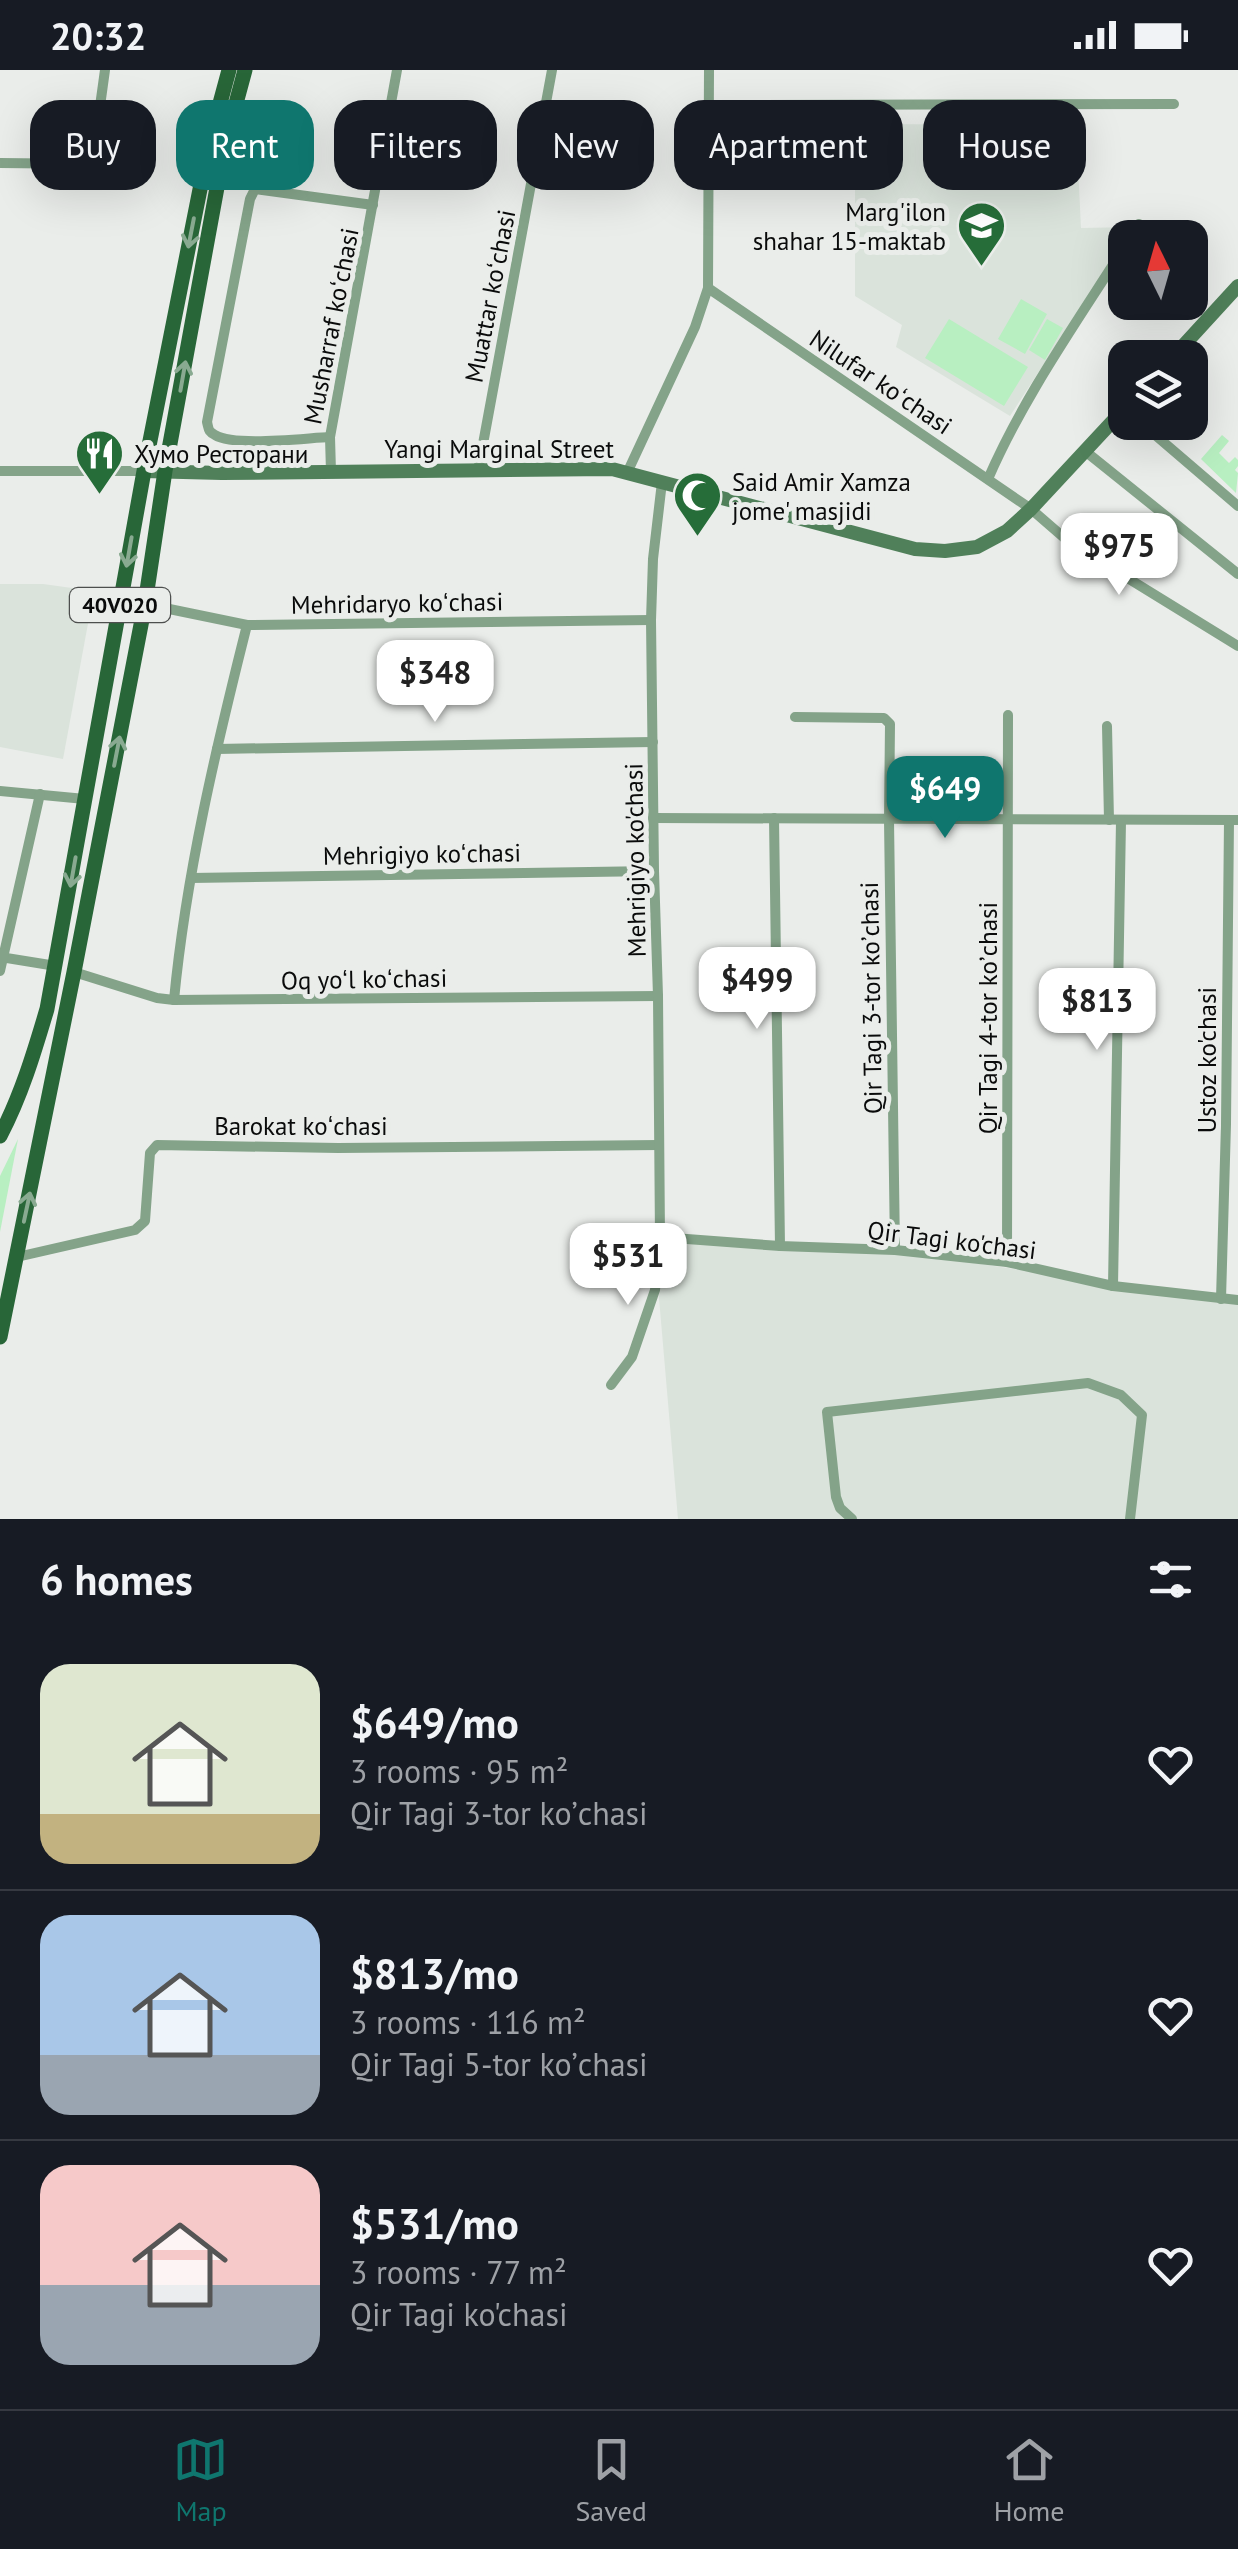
<!DOCTYPE html>
<meta charset="utf-8">
<style>
:root{--surface:#171b24;--page:#20242c;--text:#f1f3f6;--muted:#9ea1a6;--line:#363941;--accent:#0f766e}
body{margin:0;font-family:"PT Sans",sans-serif;background:var(--page);color:var(--text);height:100vh;display:flex;flex-direction:column;font-size:38px;white-space:nowrap}
*{box-sizing:border-box;margin:0}
p{font-size:32px;color:var(--muted)}
.icon{flex:none;width:55px;height:55px;fill:none;stroke:currentColor;stroke-width:2;stroke-linecap:round;stroke-linejoin:round}
.map{position:relative;height:1449px;overflow:hidden}
.panel{display:flex;flex-direction:column;background:var(--surface);flex:1}
.panel>*{flex:none}
.top-card{position:absolute;left:30px;top:30px;width:1180px;height:90px;display:flex;gap:20px}
.needle{width:65px;rotate:355deg}
.tools{position:absolute;left:1108px;top:150px;display:grid;gap:20px}
.tools a{display:grid;place-items:center;width:100px;height:100px;border-radius:20px;background:var(--surface);box-shadow:0 10px 40px #0002;font-size:50px}
.price{position:absolute;translate:-50% -85px;padding:0 22px;border-radius:20px;background:#fff;color:#222;font-size:32px;line-height:65px;filter:drop-shadow(0 2px 5px #0008)}
.price::after{content:'';position:absolute;left:50%;top:60px;width:30px;height:22px;margin-left:-15px;background:inherit;clip-path:polygon(0 0,100% 0,50% 100%)}
.price.active{background:var(--accent);color:#fff}
ul{padding:0;list-style:none}
li{display:flex;align-items:center;gap:30px;height:250px;padding:0 40px}
li+li{border-top:2px solid var(--line)}
li span{display:grid;place-items:center;flex:none;width:280px;height:200px;border-radius:30px;color:#555}
li>.icon{margin-inline-start:auto}
span .icon{width:120px;height:120px;fill:#fffc;stroke-width:1}
li b{font-size:42px}
h2{display:flex;justify-content:space-between;align-items:center;height:120px;padding:0 40px;font-size:42px}
.pill{padding:0 35px;border-radius:30px;background:var(--surface);box-shadow:0 10px 40px #0002;font-size:35px;line-height:90px}
.pill.active{background:var(--accent);color:#fff}
.status{display:flex;justify-content:space-between;align-items:center;height:70px;padding:0 50px;background:var(--surface);direction:ltr}
.status svg{height:28px;fill:currentColor}
.tab-bar{display:flex;justify-content:space-around;align-items:center;height:140px;border-top:2px solid var(--line);background:var(--surface);font-size:28px;color:var(--muted)}
.tab-bar a{display:grid;justify-items:center;gap:5px}
.tab-bar .active{color:var(--accent)}
.map>svg:first-child{display:block}
.built{fill:#dae3db}
.green{fill:#b8efc1}
.lines{fill:none;stroke-linecap:round;stroke-linejoin:round}
.street{stroke:#84a389;stroke-width:10}
.secondary{stroke:#50805a;stroke-width:14}
.primary{stroke:#286638;stroke-width:15}
.oneway{stroke:#89aa91}
.labels{text-anchor:middle;stroke-width:10;stroke-linejoin:round;paint-order:stroke}
.shield{fill:#eaedea;stroke:#4d4f4e;stroke-width:2.5}
.shield-label{font-size:22px;font-weight:bold;fill:#0a0b0b}
.poi-label{font-size:25px;fill:#0a0b0b;stroke:#eaedea;text-anchor:start}
.street-label{font-size:25px;fill:#0a0b0b;stroke:#eaedea}
</style>
<div class="status"><b>20:32</b><svg viewBox="0 0 49 12"><path d="M0 12V9h3v3zM5 12V6h3v6zM10 12V3h3v9zM15 12V0h3v12zM26 1h20v11H26zM47 4h2v5h-2z"/></svg></div>
<div class="map">
<svg width="1238" height="1449" viewBox="0 0 1238 1449">
<rect width="100%" height="100%" fill="#eaedea"/>
<g class="built">
<path d="M855,54L1076,55L1081,158L1133,157L1010,346L896,277L902,255L855,226Z"/>
<path d="M0,514H43L94,521L63,689L0,677Z"/>
<path d="M663,1170L899,1182L1238,1232V1449H678L659,1228Z"/>
</g>
<g class="green">
<path d="M1021,229L1047,244L1025,284L998,269Z"/>
<path d="M949,249L1028,297L1004,336L925,288Z"/>
<path d="M1047,249L1063,258L1045,290L1029,280Z"/>
<path d="M1222,365L1229,371L1219,383L1229,393L1235,387L1238,390V396L1235,400L1238,403L1236,423L1201,389Z"/>
<path d="M18,1069L0,1162V1106Z"/>
</g>
<g class="lines">
<g class="street">
<path d="M709,35L1174,34"/>
<path d="M0,93L92,94L105,0"/>
<path d="M1130,168L1139,154"/>
<path d="M708,218L1031,439L1069,472L1238,576"/>
<path d="M1140,352L1238,436"/>
<path d="M330,367C305,368 234,377 215,365C208,361 209,360 207,352L250,129L255,119L373,135"/>
<path d="M1085,381L1238,504"/>
<path d="M0,401H144"/>
<path d="M478,401L552,0"/>
<path d="M331,402L330,367L397,0"/>
<path d="M627,403L695,257L708,218L709,0"/>
<path d="M988,409C1024,326 1077,252 1125,176"/>
<path d="M145,534L247,555L651,550"/>
<path d="M795,647L884,648L890,654L889,750L895,1180"/>
<path d="M1107,656L1109,750"/>
<path d="M217,679L653,672"/>
<path d="M0,721L85,729"/>
<path d="M653,748L1238,750"/>
<path d="M774,748L780,1176"/>
<path d="M191,808L654,801"/>
<path d="M0,887L56,896"/>
<path d="M0,901L40,724"/>
<path d="M74,902L157,928L174,930L658,926"/>
<path d="M174,930C186,804 216,678 247,555"/>
<path d="M660,1167L780,1176L895,1180L1007,1192L1113,1216L1238,1230"/>
<path d="M17,1187L135,1160L145,1151L150,1083L157,1075L338,1078L659,1075"/>
<path d="M1007,1192L1008,645"/>
<path d="M1113,1216L1121,751"/>
<path d="M1221,1229L1226,1054L1229,750"/>
<path d="M611,1315L632,1287L655,1220L660,1167L658,926L654,801L651,550L653,489L662,412"/>
<path d="M852,1449L840,1438L836,1427L827,1342L1088,1313L1121,1325L1142,1345L1130,1449"/>
</g>
<g class="secondary">
<path d="M1172,288L1238,216"/>
<path d="M144,401L222,403L612,399L915,479L945,481L977,477L1007,461L1031,439L1125,338"/>
</g>
<g class="primary">
<path d="M0,1066C21,1026 34,983 47,939L144,401L209,74L229,0"/>
<path d="M0,1267L74,902L145,534L165,401L225,74L245,0"/>
</g>
</g>
<defs><path id="oneway-shaft" d="M-6 0H5M1.5-3L5.5 0L1.5 3" fill="none" stroke-width="1.6" stroke-linecap="round" stroke-linejoin="round" transform="scale(2.5)"/></defs>
<g class="oneway">
<use href="#oneway-shaft" transform="translate(191 163) rotate(101)"/>
<use href="#oneway-shaft" transform="translate(183 306) rotate(-80)"/>
<use href="#oneway-shaft" transform="translate(129 482) rotate(100)"/>
<use href="#oneway-shaft" transform="translate(117 681) rotate(-79)"/>
<use href="#oneway-shaft" transform="translate(73 802) rotate(100)"/>
<use href="#oneway-shaft" transform="translate(27 1137) rotate(-78)"/>
</g>
<defs>
<symbol id="school-pin" viewBox="-11 -11 22 30"><path d="M0 17L-7.5 6A9.5 9.5 0 1 1 7.5 6Z" fill="#266d39" stroke="#eaedea"/><path d="M0-5L7-2L0 1L-7-2ZM-4 1L0 2.5L4 1V4Q0 6-4 4Z" fill="#fff"/></symbol>
<symbol id="restaurant-pin" viewBox="-11 -11 22 30"><path d="M0 17L-7.5 6A9.5 9.5 0 1 1 7.5 6Z" fill="#266d39" stroke="#eaedea"/><path d="M-5-6h1v4h1v-4h1v4h1v-4h1v5L-1.5 .5V6h-2V.5L-5-1ZM5-6V6H3V1.5H1.5Q1.5-4 5-6Z" fill="#fff"/></symbol>
<symbol id="mosque-pin" viewBox="-11 -11 22 30"><path d="M0 17L-7.5 6A9.5 9.5 0 1 1 7.5 6Z" fill="#266d39" stroke="#eaedea"/><path d="M3.5-4.9A6 6 0 1 0 3.5 4.9A5 5 0 1 1 3.5-4.9Z" fill="#fff"/></symbol>
</defs>
<g fill-rule="evenodd">
<use href="#school-pin" x="954" y="128" width="55" height="75"/>
<use href="#restaurant-pin" x="72" y="356" width="55" height="75"/>
<use href="#mosque-pin" x="670" y="398" width="55" height="75"/>
</g>
<g class="labels">
<rect class="shield" x="70" y="518" width="100" height="34" rx="8"/>
<g class="shield-label">
<text x="120" y="543">40V020</text>
</g>
<g class="poi-label">
<text x="946" y="151" text-anchor="end">Marg'ilon<tspan x="946" dy="29">shahar 15-maktab</tspan></text>
<text x="134" y="393">Хумо Ресторани</text>
<text x="732" y="421">Said Amir Xamza<tspan x="732" dy="29">jome' masjidi</tspan></text>
</g>
<g class="street-label">
<text transform="translate(490 226) rotate(-79)" y="9">Muattar koʻchasi</text>
<text transform="translate(331 256) rotate(-79)" y="9">Musharraf koʻchasi</text>
<text transform="translate(881 312) rotate(34)" y="9">Nilufar koʻchasi</text>
<text x="499" y="388">Yangi Marginal Street</text>
<text transform="translate(397 533) rotate(-1)" y="9">Mehridaryo koʻchasi</text>
<text transform="translate(422 784) rotate(-1)" y="9">Mehrigiyo koʻchasi</text>
<text transform="translate(635 790) rotate(-91)" y="9">Mehrigiyo ko'chasi</text>
<text transform="translate(364 909) rotate(-1)" y="9">Oq yoʻl koʻchasi</text>
<text transform="translate(871 928) rotate(-91)" y="9">Qir Tagi 3-tor koʼchasi</text>
<text transform="translate(988 948) rotate(-90)" y="9">Qir Tagi 4-tor koʼchasi</text>
<text transform="translate(1207 990) rotate(-90)" y="9">Ustoz ko'chasi</text>
<text x="301" y="1065">Barokat koʻchasi</text>
<text transform="translate(952 1170) rotate(7)" y="9">Qir Tagi ko'chasi</text>
</g>
</g>
</svg>
<div class="tools">
<a><svg class="needle" viewBox="-14 -14 28 28"><path d="M0-13l5 13h-10z" fill="#e53935"/><path d="M0 13l5-13h-10z" fill="#9ea1a6"/></svg></a>
<a><svg class="icon" aria-label="layers" viewBox="0 0 24 24"><path d="M12 4l9 5-9 5-9-5zM3 14l9 5 9-5"/></svg></a>
</div>
<b class="price" style="left:1119px;top:528px">$975</b>
<b class="price" style="left:435px;top:655px">$348</b>
<b class="price active" style="left:945px;top:771px">$649</b>
<b class="price" style="left:757px;top:962px">$499</b>
<b class="price" style="left:1097px;top:983px">$813</b>
<b class="price" style="left:628px;top:1238px">$531</b>
<div class="top-card">
<a class="pill">Buy</a>
<a class="pill active">Rent</a>
<a class="pill">Filters</a>
<a class="pill">New</a>
<a class="pill">Apartment</a>
<a class="pill">House</a>
</div>
</div>
<section class="panel">
<h2>6 homes<svg class="icon" aria-label="filters" viewBox="0 0 24 24"><path d="M4 7h16M4 17h16"/><circle cx="9" cy="7" r="2"/><circle cx="15" cy="17" r="2"/></svg></h2>
<ul>
<li><span style="background:linear-gradient(#dfe7d0 75%,#c2b280 0)"><svg class="icon" aria-label="home" viewBox="0 0 24 24"><path d="M3 11l9-7 9 7M6 9v11h12V9"/></svg></span><div><b>$649/mo</b><p>3 rooms · 95 m²</p><p>Qir Tagi 3-tor koʼchasi</p></div><svg class="icon" aria-label="heart" viewBox="0 0 24 24"><path d="M12 20l-8-8c-3-5 5-10 8-4 3-6 11-1 8 4z"/></svg></li>
<li><span style="background:linear-gradient(#a9c7e8 70%,#9aa5b1 0)"><svg class="icon" aria-label="home" viewBox="0 0 24 24"><path d="M3 11l9-7 9 7M6 9v11h12V9"/></svg></span><div><b>$813/mo</b><p>3 rooms · 116 m²</p><p>Qir Tagi 5-tor koʼchasi</p></div><svg class="icon" aria-label="heart" viewBox="0 0 24 24"><path d="M12 20l-8-8c-3-5 5-10 8-4 3-6 11-1 8 4z"/></svg></li>
<li><span style="background:linear-gradient(#f6c9c9 60%,#9aa5b1 0)"><svg class="icon" aria-label="home" viewBox="0 0 24 24"><path d="M3 11l9-7 9 7M6 9v11h12V9"/></svg></span><div><b>$531/mo</b><p>3 rooms · 77 m²</p><p>Qir Tagi ko'chasi</p></div><svg class="icon" aria-label="heart" viewBox="0 0 24 24"><path d="M12 20l-8-8c-3-5 5-10 8-4 3-6 11-1 8 4z"/></svg></li>
</ul>
</section>
<nav class="tab-bar">
<a class="active"><svg class="icon" aria-label="map" viewBox="0 0 24 24"><path d="M3 6l6-2 6 2 6-2v14l-6 2-6-2-6 2zM9 4v14M15 6v14"/></svg>Map</a>
<a><svg class="icon" aria-label="saved" viewBox="0 0 24 24"><path d="M7 4h10v16l-5-4-5 4z"/></svg>Saved</a>
<a><svg class="icon" aria-label="home" viewBox="0 0 24 24"><path d="M3 11l9-7 9 7M6 9v11h12V9"/></svg>Home</a>
</nav>
